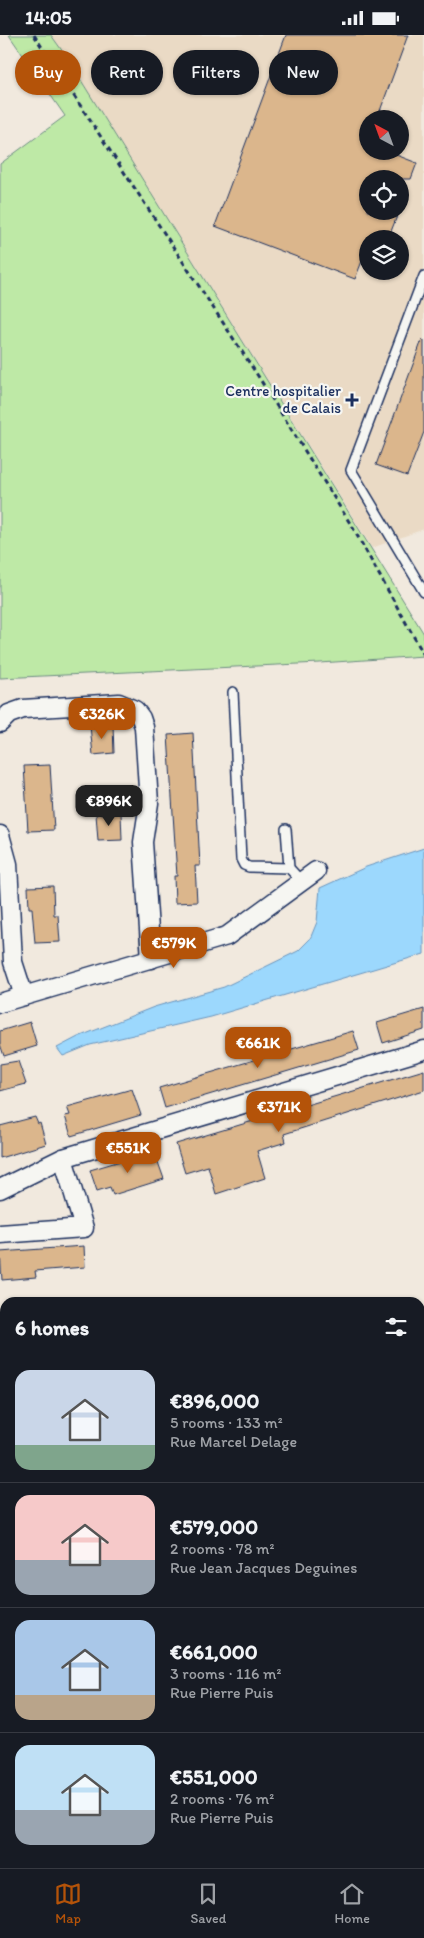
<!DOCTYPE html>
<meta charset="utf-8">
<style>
:root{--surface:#171b24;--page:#20242c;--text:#f1f3f6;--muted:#9ea1a6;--line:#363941;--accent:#b45309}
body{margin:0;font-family:Itim,sans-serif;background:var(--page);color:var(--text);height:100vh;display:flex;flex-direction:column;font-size:19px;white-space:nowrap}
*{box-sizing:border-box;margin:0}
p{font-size:16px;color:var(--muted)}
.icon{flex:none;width:28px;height:28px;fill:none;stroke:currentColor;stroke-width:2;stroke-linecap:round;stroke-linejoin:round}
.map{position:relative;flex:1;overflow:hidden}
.details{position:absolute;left:0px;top:1262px;width:425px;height:571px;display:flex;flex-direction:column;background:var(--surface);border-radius:15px 15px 0 0;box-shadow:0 1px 4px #0004}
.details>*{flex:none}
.top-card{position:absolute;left:15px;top:15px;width:395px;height:45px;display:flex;gap:10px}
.needle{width:32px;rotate:319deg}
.tools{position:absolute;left:359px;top:75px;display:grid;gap:10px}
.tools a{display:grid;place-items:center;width:50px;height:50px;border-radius:50%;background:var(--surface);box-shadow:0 1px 4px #0004;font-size:25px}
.price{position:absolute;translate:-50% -42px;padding:0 11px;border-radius:10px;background:var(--accent);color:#fff;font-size:16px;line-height:32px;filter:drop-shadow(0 1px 2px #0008)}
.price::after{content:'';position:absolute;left:50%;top:30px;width:15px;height:11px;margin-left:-8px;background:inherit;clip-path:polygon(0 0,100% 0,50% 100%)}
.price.current{background:#222;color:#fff}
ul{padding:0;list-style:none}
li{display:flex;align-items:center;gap:15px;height:125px;padding:0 15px}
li+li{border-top:1px solid var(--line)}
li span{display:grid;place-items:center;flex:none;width:140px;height:100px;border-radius:15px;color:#555}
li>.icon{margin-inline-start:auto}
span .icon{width:60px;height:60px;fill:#fffc;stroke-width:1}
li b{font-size:21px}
h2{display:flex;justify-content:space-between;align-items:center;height:60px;padding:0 15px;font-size:21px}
.chip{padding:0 18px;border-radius:22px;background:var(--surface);box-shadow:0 1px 4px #0004;font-size:18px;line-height:45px}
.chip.current{background:var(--accent);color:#fff}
.status{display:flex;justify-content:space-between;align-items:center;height:35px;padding:0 25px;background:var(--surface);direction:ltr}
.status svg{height:14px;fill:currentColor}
.menu{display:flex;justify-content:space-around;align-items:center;height:70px;border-top:1px solid var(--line);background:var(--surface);font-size:14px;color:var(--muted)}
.menu a{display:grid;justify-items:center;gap:2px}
.menu .current{color:var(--accent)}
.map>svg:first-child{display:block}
.built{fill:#eadac5;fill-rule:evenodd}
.green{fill:#bee9a6;stroke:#6c8c82}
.water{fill:#9cd8fd;stroke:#6894bd}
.building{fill:#dbb68c;stroke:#1b2f5e}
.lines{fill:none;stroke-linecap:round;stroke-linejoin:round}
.service-casing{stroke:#1b2f5e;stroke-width:12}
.minor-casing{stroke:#1b2f5e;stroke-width:21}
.primary-casing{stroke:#1b2f5e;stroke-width:31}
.path{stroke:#1b2f5e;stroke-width:3;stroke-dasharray:5 4;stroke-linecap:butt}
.service{stroke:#f6f6f2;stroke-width:9}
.minor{stroke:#f6f6f2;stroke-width:18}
.primary{stroke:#f6f6f2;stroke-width:28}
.poi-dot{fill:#1b2f5e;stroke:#f6f6f2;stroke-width:2}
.labels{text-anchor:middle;stroke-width:4.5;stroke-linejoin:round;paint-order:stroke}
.poi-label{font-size:15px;fill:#1b2f5e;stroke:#f6f6f2;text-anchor:end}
</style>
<div class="status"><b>14:05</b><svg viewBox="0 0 49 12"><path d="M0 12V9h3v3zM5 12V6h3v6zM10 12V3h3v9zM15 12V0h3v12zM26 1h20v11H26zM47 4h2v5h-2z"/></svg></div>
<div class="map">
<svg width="424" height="1833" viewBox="0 0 424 1833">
<rect width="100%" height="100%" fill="#f1e9de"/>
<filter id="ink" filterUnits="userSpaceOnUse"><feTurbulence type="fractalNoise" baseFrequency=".02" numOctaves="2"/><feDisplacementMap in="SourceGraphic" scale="10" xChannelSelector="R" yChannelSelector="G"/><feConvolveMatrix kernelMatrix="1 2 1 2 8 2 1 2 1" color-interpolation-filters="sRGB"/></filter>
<g filter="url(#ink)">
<path class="built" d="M51,0H424V494L372,513L66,21ZM368,84H400V116H368ZM368,144H400V176H368ZM368,204H400V236H368Z"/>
<g class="green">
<path d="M9,0H51L66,21L424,599V621L320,628L0,643V129L65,81Z"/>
<path d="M424,1559V1833H372V1829H420V1560Z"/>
<rect x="124" y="1829" width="142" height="4"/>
</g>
<path class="water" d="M424,813V919L211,982L90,1010L63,1021L57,1013L78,1002L154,972L224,952L298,916L310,904L317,887L320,853L366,832Z"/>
<g class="building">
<path d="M286,0H408L377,84H368V116H386L417,128L411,144H368V176H399L388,204H368V211L355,244L215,191Z"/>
<path d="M422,305L424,306V397L407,441L376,430Z"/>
<path d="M113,690L114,718L93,720L90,691Z"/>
<path d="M193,698L200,831H195L197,867L175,868L174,841H177L168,700Z"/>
<path d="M50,730L54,795L28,796L24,731Z"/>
<path d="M121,778L122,805L98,806L96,779Z"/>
<path d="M53,851L54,880H58L60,907L35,908L32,873H29L28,852Z"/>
<path d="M424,974V995L383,1008L377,988Z"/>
<path d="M30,987L37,1011L4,1021L0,1009V996Z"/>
<path d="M353,996L359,1015L165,1073L159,1053Z"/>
<path d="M18,1026L26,1049L0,1056V1029Z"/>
<path d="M424,1035V1055L284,1099L286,1107L257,1116L265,1143L216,1159L208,1131L185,1138L176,1109Z"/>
<path d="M132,1054L141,1080L71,1101L65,1081L70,1080L67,1072Z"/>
<path d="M35,1082L38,1089L40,1088L46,1109L0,1123V1091Z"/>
<path d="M154,1116L164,1144L113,1160L110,1152L97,1156L90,1135Z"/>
<path d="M84,1211L85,1232L35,1236L36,1242L2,1245L0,1217Z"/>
</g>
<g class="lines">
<defs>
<g id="service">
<path d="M424,241L351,435L424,557"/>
<path d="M233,657L241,824L244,830L249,832L289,833"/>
<path d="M286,794L289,833L302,847"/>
<path d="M5,1615L3,1619L5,1643"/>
<path d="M0,1776H5"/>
<path d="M0,1816H5"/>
<path d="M100,1829V1833"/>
</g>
<g id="minor">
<path d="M0,688L9,679L23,674L119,668L135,675L141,683L144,692L149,768L143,807L151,924"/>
<path d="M0,800L8,829L13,927L24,961"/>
<path d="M0,968L227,901L316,836"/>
<path d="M0,1154L63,1123L424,1015"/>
<path d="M0,1199L84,1193L63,1123"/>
</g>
<g id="primary">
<path d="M420,1429H424"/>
<path d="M0,1464H5"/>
</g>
</defs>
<use href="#service" class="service-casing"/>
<use href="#minor" class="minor-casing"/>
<use href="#primary" class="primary-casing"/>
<path class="path" d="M34,0L258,341L353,493L424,620"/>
<use href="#service" class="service"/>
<use href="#minor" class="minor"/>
<use href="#primary" class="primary"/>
</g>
</g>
<path class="poi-dot" d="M349.5 357.5h5v5h5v5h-5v5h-5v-5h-5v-5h5z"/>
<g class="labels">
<g class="poi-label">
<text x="341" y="361">Centre hospitalier<tspan x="341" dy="17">de Calais</tspan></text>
</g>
</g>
</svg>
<div class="tools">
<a><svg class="needle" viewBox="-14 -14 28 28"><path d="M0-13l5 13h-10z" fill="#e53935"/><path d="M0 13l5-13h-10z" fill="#9ea1a6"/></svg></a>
<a><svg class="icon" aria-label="locate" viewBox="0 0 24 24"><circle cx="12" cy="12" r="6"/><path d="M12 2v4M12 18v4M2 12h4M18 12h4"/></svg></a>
<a><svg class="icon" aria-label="layers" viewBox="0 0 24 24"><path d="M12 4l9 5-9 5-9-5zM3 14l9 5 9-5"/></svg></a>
</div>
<b class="price" style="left:102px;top:705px">€326K</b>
<b class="price current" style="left:109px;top:792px">€896K</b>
<b class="price" style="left:174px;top:934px">€579K</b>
<b class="price" style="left:258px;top:1034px">€661K</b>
<b class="price" style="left:279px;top:1098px">€371K</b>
<b class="price" style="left:128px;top:1139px">€551K</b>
<div class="top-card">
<a class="chip current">Buy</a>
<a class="chip">Rent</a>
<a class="chip">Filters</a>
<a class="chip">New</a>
</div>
<section class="details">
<h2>6 homes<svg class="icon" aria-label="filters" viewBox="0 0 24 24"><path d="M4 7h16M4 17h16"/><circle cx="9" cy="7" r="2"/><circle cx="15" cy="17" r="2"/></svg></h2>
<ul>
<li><span style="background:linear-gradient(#c9d6e8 75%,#7fa58c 0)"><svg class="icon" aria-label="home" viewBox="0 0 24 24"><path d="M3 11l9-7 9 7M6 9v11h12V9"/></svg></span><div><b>€896,000</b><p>5 rooms · 133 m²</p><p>Rue Marcel Delage</p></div></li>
<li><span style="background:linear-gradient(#f6c9c9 65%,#9aa5b1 0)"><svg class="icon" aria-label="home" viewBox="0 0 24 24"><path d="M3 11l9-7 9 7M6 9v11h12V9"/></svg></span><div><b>€579,000</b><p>2 rooms · 78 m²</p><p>Rue Jean Jacques Deguines</p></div></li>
<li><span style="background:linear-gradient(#a9c7e8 75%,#b9a48a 0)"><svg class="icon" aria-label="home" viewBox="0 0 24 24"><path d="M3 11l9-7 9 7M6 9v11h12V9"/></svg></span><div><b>€661,000</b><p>3 rooms · 116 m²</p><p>Rue Pierre Puis</p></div></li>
<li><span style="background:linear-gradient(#bfe0f5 65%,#9aa5b1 0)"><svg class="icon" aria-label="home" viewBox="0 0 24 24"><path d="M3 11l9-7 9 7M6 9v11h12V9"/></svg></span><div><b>€551,000</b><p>2 rooms · 76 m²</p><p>Rue Pierre Puis</p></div></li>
</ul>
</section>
</div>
<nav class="menu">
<a class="current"><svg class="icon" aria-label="map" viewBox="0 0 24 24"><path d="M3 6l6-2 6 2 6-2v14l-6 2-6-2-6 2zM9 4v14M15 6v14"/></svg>Map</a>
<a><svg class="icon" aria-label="saved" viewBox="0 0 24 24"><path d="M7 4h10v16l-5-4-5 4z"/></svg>Saved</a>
<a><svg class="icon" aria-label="home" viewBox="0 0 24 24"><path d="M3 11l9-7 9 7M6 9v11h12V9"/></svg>Home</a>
</nav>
